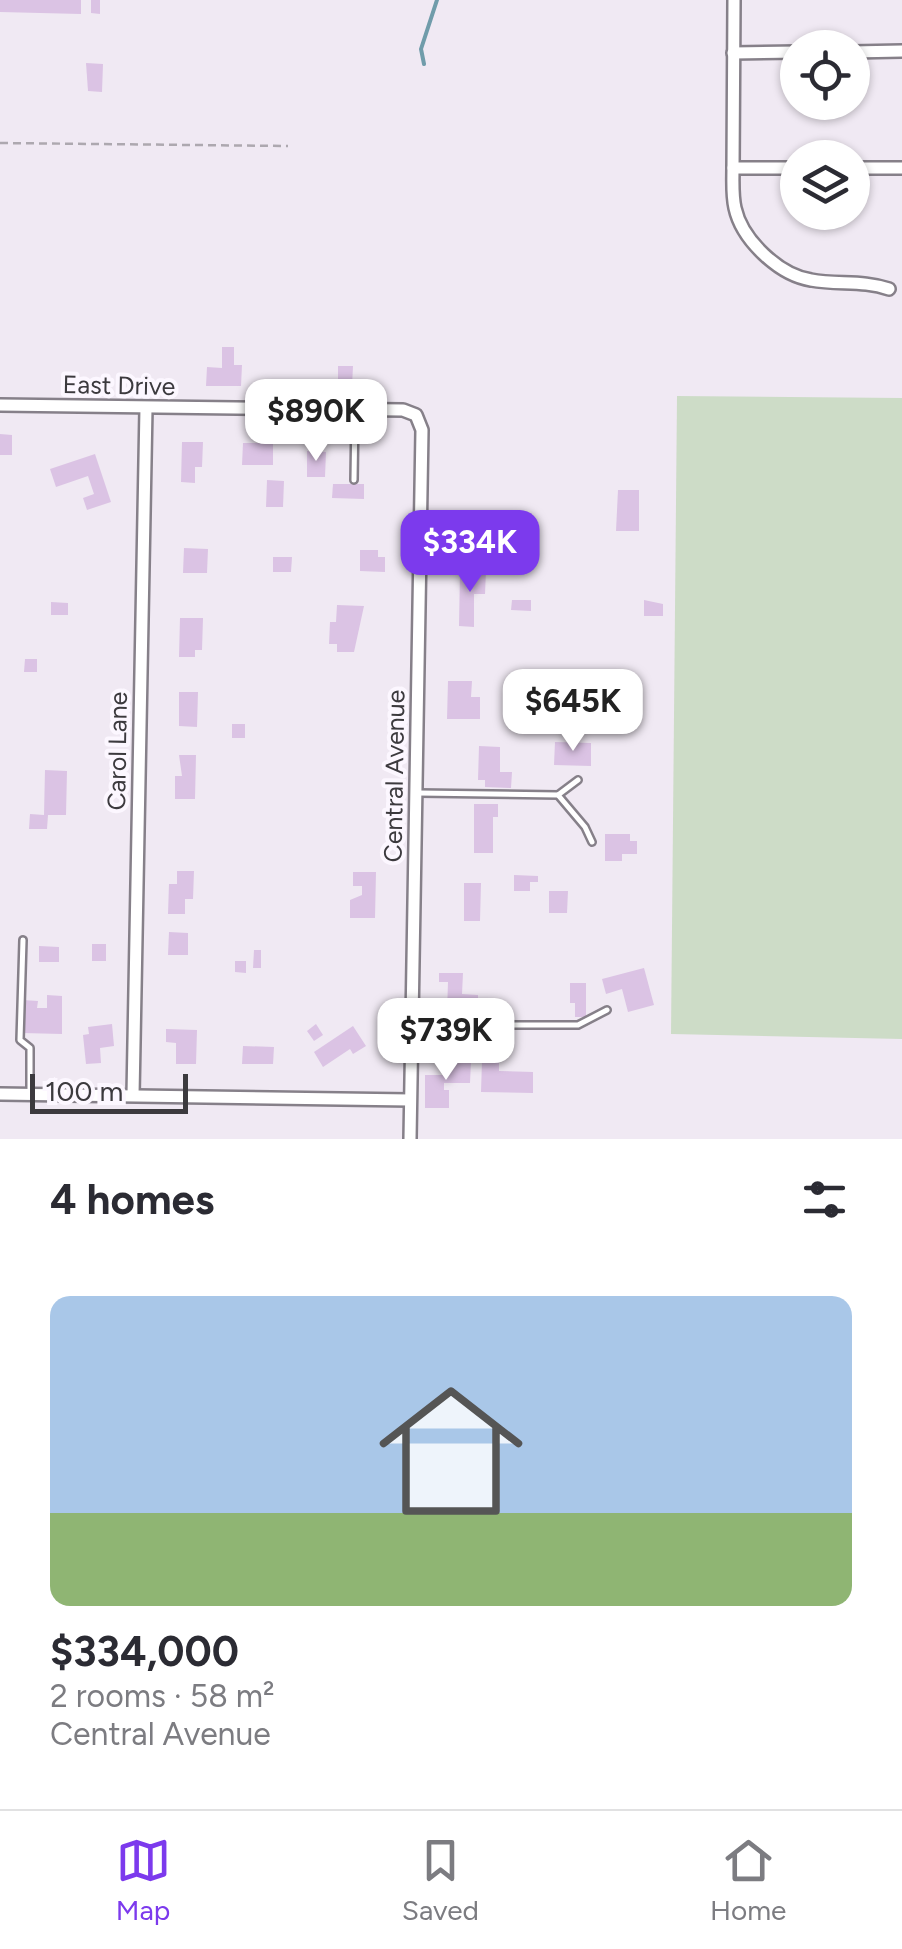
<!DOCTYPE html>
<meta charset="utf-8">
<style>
:root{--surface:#fff;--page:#f7f7f7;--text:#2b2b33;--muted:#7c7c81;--line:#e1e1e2;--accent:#7c3aed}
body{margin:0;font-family:Figtree,sans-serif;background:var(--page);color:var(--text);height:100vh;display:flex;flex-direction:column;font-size:38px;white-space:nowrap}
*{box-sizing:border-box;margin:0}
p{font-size:32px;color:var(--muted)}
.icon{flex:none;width:55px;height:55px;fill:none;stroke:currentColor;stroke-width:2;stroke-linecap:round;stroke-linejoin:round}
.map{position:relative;height:1139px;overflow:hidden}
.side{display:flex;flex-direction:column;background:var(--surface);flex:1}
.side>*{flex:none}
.fabs{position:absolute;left:780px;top:30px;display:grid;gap:20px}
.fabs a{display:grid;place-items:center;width:90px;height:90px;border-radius:50%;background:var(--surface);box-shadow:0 2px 8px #0004;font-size:50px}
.scale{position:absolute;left:30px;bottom:25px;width:158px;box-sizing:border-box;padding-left:10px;border:5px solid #3c3a3e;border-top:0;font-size:28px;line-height:35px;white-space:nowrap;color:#3c3a3e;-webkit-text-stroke:8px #fcf7ff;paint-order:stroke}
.price{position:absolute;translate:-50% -85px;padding:0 22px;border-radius:20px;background:#fff;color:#222;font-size:32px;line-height:65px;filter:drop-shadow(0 2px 5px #0008)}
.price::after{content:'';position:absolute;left:50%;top:60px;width:30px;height:22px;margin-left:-15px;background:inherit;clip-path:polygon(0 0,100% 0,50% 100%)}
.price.selected{background:var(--accent);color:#fff}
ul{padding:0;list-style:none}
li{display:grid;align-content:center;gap:20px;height:530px;padding:0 50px}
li+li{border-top:2px solid var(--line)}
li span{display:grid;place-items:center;height:310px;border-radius:20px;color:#555}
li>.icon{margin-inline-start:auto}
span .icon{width:180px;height:180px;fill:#fffc;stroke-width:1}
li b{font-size:42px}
h2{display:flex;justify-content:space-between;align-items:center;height:120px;padding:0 50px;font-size:42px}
.tabs{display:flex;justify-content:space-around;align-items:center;height:140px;border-top:2px solid var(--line);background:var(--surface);font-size:28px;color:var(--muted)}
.tabs a{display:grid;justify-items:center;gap:5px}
.tabs .selected{color:var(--accent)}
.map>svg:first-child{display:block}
.green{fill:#cddcc7}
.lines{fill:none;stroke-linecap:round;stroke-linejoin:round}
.stream{stroke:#709caa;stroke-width:4}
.building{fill:#dbc3e4}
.service-casing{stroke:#868089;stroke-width:10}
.minor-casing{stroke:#868089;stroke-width:16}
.path{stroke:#ada8af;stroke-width:2.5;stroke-dasharray:8 5;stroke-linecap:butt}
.service{stroke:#fff;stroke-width:5}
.minor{stroke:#fff;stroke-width:11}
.labels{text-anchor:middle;stroke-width:8;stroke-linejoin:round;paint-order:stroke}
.street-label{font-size:25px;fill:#3c3a3e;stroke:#fcf7ff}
</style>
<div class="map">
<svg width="902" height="1139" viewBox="0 0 902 1139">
<rect width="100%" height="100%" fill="#f0e9f3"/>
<path class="green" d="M677,396L902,398V1039L671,1034Z"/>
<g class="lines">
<path class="stream" d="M424,64L421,49L437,0"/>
</g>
<g class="building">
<path d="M0,0H81V14L0,12Z"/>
<path d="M91,0H100V14L91,13Z"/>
<path d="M86,63L103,64L102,92L88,91Z"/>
<path d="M222,347H234V365H242L241,386H206L207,367L222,368Z"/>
<path d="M338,366H353L352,386H338Z"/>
<path d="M0,434L12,435V455H0Z"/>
<path d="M182,442H203L202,467H195V483L181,482Z"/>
<path d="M243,443H273V465H242Z"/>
<path d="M307,451L326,452L325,477H307Z"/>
<path d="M95,454L111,502L87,510L83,498L94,494L88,476L56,487L50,469Z"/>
<path d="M267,480L284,481L283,507H266Z"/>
<path d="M333,484H364V499L332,498Z"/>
<path d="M618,490H639V531H616Z"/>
<path d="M184,548L208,549L207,573H183Z"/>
<path d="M360,550H378V557H385V572L360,571Z"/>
<path d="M273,557H292L291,572H273Z"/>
<path d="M460,570L486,571L485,594H474V627L459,626Z"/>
<path d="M512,600H531V611L511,610Z"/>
<path d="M644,600L663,604V616H644Z"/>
<path d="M51,602L68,603V615H51Z"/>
<path d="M337,605L364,606L354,652H337V644H329L330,622H336Z"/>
<path d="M180,618H203L202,650H195V657H179Z"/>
<path d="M25,659H37V672H24Z"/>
<path d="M448,681H472L471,697H480V719H447Z"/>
<path d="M179,692H198L197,727L179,726Z"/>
<path d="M536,711H549V730L523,724L524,718H536Z"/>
<path d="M551,711L595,712V724H551Z"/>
<rect x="232" y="724" width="13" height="14"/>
<path d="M555,742L591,743V766L554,765Z"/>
<path d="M479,746L500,747V772H512L511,788L485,787V780H478Z"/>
<path d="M179,755H196L195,799H175V776H182Z"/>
<path d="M45,770L67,771L66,815H48L47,829H29L30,814L44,815Z"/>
<path d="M474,804H498V817H493V853H474Z"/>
<path d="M605,834H630V841H637V854H622V861H605Z"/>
<path d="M177,871H194L193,899H185V914H168L169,884H177Z"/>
<path d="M353,872H376L375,918H350V900L362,895V886H353Z"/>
<path d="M514,875L538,876V882H530V891H514Z"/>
<path d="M464,883H481L480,921H464Z"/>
<path d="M549,891H568L567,913H549Z"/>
<path d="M169,932L188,933V955H168Z"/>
<rect x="92" y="944" width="14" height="17"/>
<path d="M39,946L59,947V962H39Z"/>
<path d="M254,950H261V968H253Z"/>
<path d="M235,961H246V973L235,972Z"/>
<path d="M644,968L654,1005L628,1012L622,989L606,994L602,979Z"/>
<path d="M439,973H463L462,994L478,995V1013L447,1012L448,982H439Z"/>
<path d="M570,983H586V1017H575V1003H570Z"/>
<path d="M47,995L62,996V1034L22,1033L23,1000L38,1001L37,1008H47Z"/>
<path d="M112,1024L114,1046L100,1048L101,1063L86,1064L83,1035L89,1034L88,1027Z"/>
<path d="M316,1024L323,1035L314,1041L307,1031Z"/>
<path d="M353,1026L366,1046L353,1054L350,1049L323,1067L314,1052Z"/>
<path d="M166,1029L197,1030L196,1064H176V1043L166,1042Z"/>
<path d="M243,1046L274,1047L273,1064H242Z"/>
<path d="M444,1061H471L470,1083H444V1090H449V1108H425V1075H444Z"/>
<path d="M482,1061H499V1071L533,1072V1093L481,1092Z"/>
</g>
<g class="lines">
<defs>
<g id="service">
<path d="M354,480L355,413"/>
<path d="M419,793L558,795L585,827L592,842"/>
<path d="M558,795L578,780"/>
<path d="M23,940L20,1040L30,1048V1091"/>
<path d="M415,1025H578L607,1010"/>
</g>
<g id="minor">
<path d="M734,0L733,168H798"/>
<path d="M852,52L902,51"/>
<path d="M733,53L798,52"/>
<path d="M733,168C733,181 732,195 735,208C742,240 779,275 811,280C838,285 863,280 889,289"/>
<path d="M852,168H902"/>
<path d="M0,405L403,410L416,415L422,430L410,1139"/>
<path d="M0,1094L410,1100"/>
<path d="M133,1095L146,408"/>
</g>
</defs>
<use href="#service" class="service-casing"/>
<use href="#minor" class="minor-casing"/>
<path class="path" d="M0,143L288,146"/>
<use href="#service" class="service"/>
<use href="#minor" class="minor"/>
</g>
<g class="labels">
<g class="street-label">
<text transform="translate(119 385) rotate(1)" y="9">East Drive</text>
<text transform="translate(117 751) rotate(-89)" y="9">Carol Lane</text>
<text transform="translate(394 776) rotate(-89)" y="9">Central Avenue</text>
</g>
</g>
</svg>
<div class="fabs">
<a><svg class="icon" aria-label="locate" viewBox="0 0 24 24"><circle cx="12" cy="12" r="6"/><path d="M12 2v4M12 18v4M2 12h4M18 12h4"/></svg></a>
<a><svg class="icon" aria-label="layers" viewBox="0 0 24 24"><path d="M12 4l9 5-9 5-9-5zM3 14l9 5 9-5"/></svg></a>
</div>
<div class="scale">100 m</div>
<b class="price" style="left:316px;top:464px">$890K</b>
<b class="price selected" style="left:470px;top:595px">$334K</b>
<b class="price" style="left:573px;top:754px">$645K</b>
<b class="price" style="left:446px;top:1083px">$739K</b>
</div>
<section class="side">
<h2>4 homes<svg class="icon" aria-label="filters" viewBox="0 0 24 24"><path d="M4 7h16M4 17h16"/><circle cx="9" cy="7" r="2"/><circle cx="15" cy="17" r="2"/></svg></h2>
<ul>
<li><span style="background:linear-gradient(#a9c7e8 70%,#8fb573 0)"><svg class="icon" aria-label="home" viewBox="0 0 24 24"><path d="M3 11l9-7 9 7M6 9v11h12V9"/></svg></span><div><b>$334,000</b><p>2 rooms · 58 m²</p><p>Central Avenue</p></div></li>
</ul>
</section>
<nav class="tabs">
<a class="selected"><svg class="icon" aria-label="map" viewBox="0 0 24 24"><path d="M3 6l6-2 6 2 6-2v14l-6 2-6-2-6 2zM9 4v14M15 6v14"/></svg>Map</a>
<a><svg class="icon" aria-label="saved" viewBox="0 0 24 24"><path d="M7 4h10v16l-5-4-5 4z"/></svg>Saved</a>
<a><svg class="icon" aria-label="home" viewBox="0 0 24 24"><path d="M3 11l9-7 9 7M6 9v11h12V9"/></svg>Home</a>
</nav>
